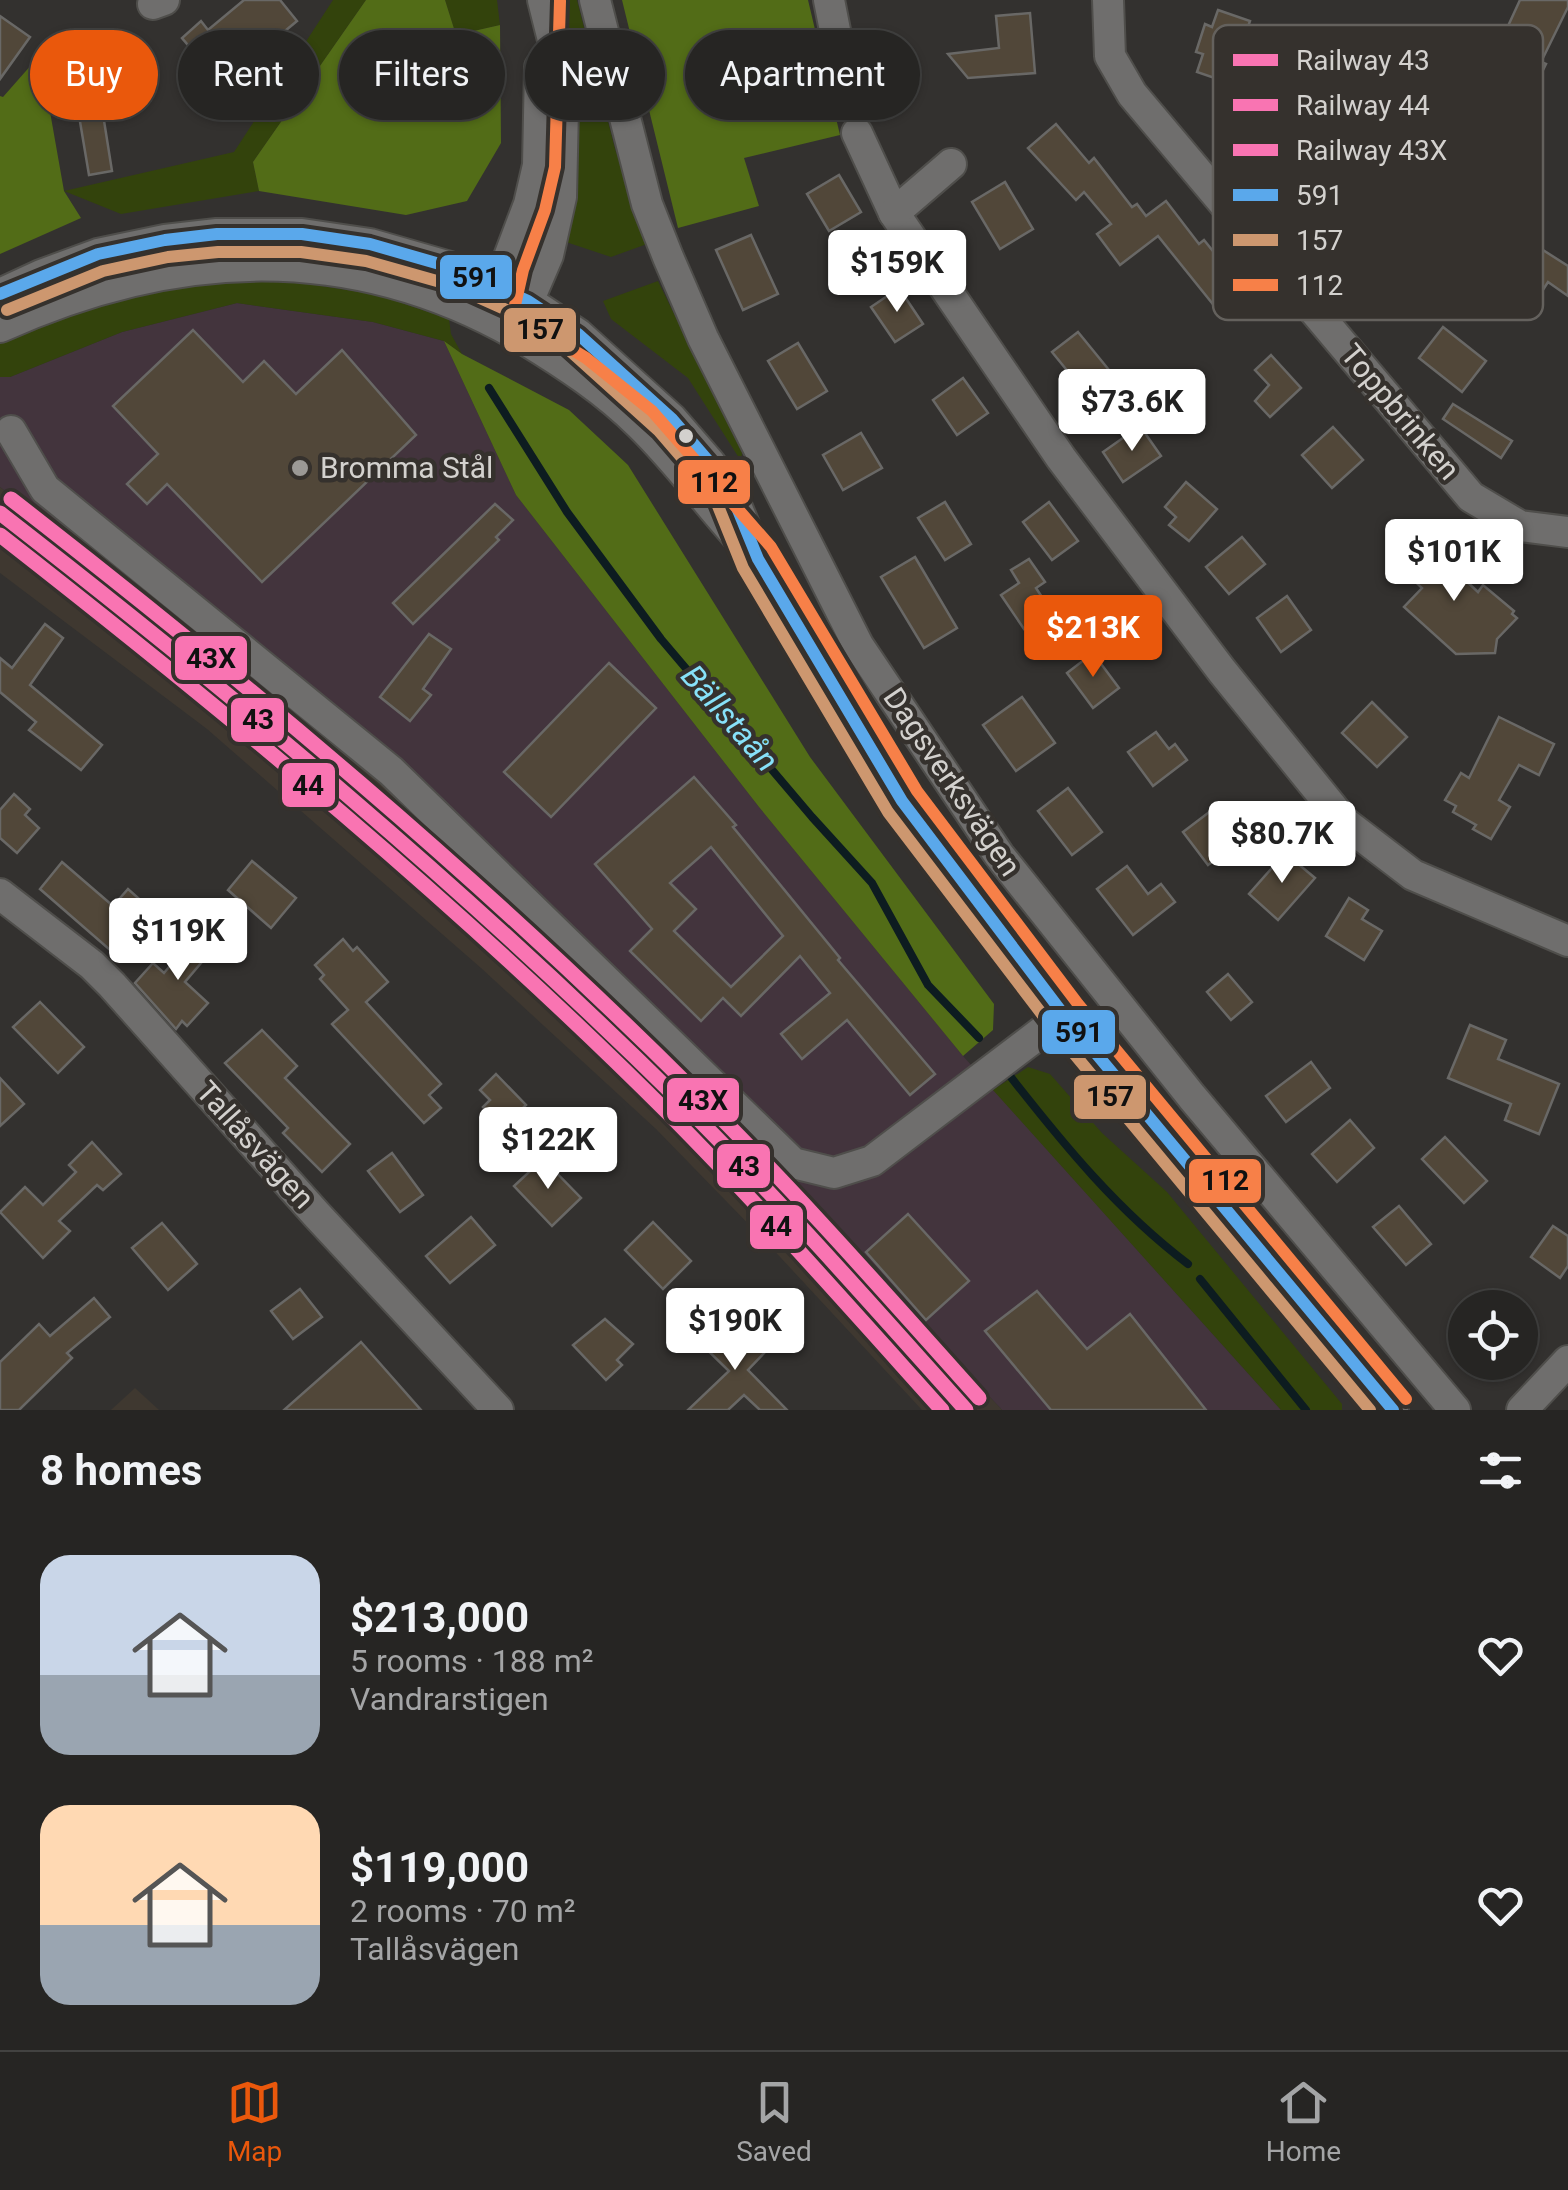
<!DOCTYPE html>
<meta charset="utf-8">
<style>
:root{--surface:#262523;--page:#323130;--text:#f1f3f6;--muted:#a4a5a6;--line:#424241;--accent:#ea580c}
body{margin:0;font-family:Roboto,sans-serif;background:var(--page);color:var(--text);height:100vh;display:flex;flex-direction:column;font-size:38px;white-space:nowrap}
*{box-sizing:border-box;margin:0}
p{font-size:32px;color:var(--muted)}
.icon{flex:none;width:55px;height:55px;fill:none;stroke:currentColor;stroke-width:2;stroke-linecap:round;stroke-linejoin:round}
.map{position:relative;height:1410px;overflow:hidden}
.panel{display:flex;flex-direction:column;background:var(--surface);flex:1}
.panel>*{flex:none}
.top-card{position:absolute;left:30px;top:30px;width:1000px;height:90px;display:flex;gap:20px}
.controls{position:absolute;left:1448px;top:1290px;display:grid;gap:20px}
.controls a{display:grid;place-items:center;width:90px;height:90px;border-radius:50%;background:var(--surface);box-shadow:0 2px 8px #0004,0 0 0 2px var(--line);font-size:50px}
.price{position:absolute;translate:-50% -85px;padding:0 22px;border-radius:10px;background:#fff;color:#222;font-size:32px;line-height:65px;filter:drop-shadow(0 2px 5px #0008)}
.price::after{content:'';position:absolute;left:50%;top:60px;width:30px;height:22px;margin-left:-15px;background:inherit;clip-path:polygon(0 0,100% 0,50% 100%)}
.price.on{background:var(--accent);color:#fff}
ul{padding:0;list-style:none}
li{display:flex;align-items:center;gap:30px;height:250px;padding:0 40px}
li span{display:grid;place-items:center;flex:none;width:280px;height:200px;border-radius:30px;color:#555}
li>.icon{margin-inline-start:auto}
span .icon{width:120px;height:120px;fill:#fffc;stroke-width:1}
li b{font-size:42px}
h2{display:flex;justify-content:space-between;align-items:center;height:120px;padding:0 40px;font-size:42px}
.pill{padding:0 35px;border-radius:45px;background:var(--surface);box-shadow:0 2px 8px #0004,0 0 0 2px var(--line);font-size:35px;line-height:90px}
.pill.on{background:var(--accent);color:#fff}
.dock{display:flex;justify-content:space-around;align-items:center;height:140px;border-top:2px solid var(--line);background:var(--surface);font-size:28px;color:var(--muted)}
.dock a{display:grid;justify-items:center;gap:5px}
.dock .on{color:var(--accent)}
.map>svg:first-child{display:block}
.industrial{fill:#43343d}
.built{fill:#3f3830}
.green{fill:#33430c}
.forest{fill:#526c17}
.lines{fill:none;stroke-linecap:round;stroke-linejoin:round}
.stream{stroke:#0d1c20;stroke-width:8}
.building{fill:#514739;stroke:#696866;stroke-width:2.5;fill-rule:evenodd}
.minor-casing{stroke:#4f4e4b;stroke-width:34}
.minor{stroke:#6f6e6d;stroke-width:30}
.bus-1-casing{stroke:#35312d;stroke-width:20}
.bus-2-casing{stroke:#35312d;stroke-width:20}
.bus-3-casing{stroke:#35312d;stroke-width:20}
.bus-1{stroke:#5aa8eb;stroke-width:12}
.bus-2{stroke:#cd976f;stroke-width:12}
.bus-3{stroke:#f78048;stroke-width:12}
.rail-1-casing{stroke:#35312d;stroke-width:22}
.rail-2-casing{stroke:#35312d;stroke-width:22}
.rail-3-casing{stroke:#35312d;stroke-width:22}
.rail-1{stroke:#f974b2;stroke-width:15}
.rail-2{stroke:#f974b2;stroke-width:15}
.rail-3{stroke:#f974b2;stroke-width:15}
.bus-dot{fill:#d3d1ce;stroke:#35312d;stroke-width:4}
.poi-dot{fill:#9b9996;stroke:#35312d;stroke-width:4}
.labels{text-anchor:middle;stroke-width:9;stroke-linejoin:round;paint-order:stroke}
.street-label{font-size:30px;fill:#d3d1ce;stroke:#35312d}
.poi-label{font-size:30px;fill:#d3d1ce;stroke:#35312d;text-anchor:start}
.water-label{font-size:32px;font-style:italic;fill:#87e1f9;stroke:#35312d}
.key{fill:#35312d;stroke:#64615d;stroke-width:2.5}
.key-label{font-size:28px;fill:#d3d1ce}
.line-badge{stroke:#35312d;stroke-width:4}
.pale-badge-label{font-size:28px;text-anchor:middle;font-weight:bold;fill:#111}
</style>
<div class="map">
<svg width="1568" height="1410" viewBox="0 0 1568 1410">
<rect width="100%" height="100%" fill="#33312f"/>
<path class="industrial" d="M237,303L373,322L444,341L516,495L759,807L963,1056L1281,1410H1002L786,1178L368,769L0,487V377H10L122,332Z"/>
<g class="built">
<path d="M0,487L368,769L530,920L786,1178L1002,1410H922L768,1244L656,1129L481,968L207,729L0,573Z"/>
<path d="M135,1388L159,1410H111Z"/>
</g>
<g class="green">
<path d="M333,0H366L253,162L259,191L121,214L64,191L234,152Z"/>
<path d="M445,0H497L500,25L456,35Z"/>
<path d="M561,0H577L615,149L647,244L611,257L566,242L576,120Z"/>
<path d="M222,280L290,281L378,295L449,319L451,334L462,354L444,341L373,322L237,303L122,332L10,377H0V342L70,309L146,290Z"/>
<path d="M658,281L742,453L741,461L688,378L611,319L603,301Z"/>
<path d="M1028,1067L1050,1074L1102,1133L1167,1192L1342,1404V1410H1281L993,1090Z"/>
</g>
<g class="forest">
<path d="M366,0H445L456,35L500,25L501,143L467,201L406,215L259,191L253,162Z"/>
<path d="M622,0H808L840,135L744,158L759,206L678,228Z"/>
<path d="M40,55L64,191L81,218L0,254V96L3,97Z"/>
<path d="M444,341L462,354L569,410L628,465L810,757L994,1004L993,1030L963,1056L759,807L516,495Z"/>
</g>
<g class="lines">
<g class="stream">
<path d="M489,388L567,512L661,639L812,817L872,883L928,985L979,1038"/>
<path d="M1010,1076C1064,1145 1118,1211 1188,1264"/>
<path d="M1200,1279L1306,1410"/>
</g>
</g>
<g class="building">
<path d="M244,0H280L297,21L221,84L182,38L201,21L208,30Z"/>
<path d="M1520,0H1568V7L1541,62L1546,64L1531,95L1486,74Z"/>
<path d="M1218,10L1250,21L1229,83L1197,72L1203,54L1196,52L1205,24L1212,27Z"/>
<path d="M1030,13L1035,73L968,78L948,54L999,48L996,16Z"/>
<path d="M0,16L30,37L0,79Z"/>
<path d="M144,61L150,101L102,108L112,171L89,175L72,74Z"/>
<path d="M1056,124L1089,163L1094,158L1132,207L1137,204L1146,216L1166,201L1199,244L1204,240L1233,276L1229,279L1242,295L1220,313L1158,236L1120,265L1097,234L1111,224L1084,192L1076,200L1028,148Z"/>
<path d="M839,175L861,212L829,231L807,194Z"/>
<path d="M1005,182L1033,229L1000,249L972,202Z"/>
<path d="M751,235L778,294L743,310L716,250Z"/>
<path d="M1521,236L1568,266V296L1548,282L1539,296L1498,270Z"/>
<path d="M899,288L923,324L895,342L871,307Z"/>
<path d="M1443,327L1486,361L1462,392L1419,358Z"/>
<path d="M193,330L243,382L264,361L296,394L342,350L416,435L262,582L167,484L147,504L127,484L158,454L113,406Z"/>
<path d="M1078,332L1109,370L1083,390L1052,352Z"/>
<path d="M798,343L827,391L797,409L768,361Z"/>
<path d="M1271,355L1301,388L1270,417L1255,401L1269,385L1255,370Z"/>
<path d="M963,378L988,413L957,435L933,400Z"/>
<path d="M1453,404L1512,441L1501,458L1443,419Z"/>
<path d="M1140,426L1161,456L1123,482L1103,452Z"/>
<path d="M1333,427L1363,460L1332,488L1302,455Z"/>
<path d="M861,433L882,468L843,490L823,455Z"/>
<path d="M1186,482L1217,509L1189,541L1169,525L1176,517L1165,507Z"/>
<path d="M945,502L971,544L945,560L918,518Z"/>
<path d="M1049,502L1078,541L1052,560L1023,522Z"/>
<path d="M495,504L513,520L496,537L499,540L413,624L393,603Z"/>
<path d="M1242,537L1265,564L1229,594L1206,567Z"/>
<path d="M1420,538L1478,592L1483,585L1514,611L1512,614L1517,618L1497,639L1495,653L1456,654L1404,607L1422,588L1396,563Z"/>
<path d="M915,557L957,628L924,648L881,577Z"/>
<path d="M1029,559L1045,582L1036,588L1051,611L1024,629L1001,595L1019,583L1011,570Z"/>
<path d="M1287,596L1311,630L1281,652L1257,618Z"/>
<path d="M45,624L63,638L30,685L102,745L81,770L29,730L36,722L0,692V658L12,668Z"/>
<path d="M429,634L451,649L423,689L431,695L410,721L380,697Z"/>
<path d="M1093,653L1119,688L1093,708L1067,673Z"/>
<path d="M609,663L656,708L551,817L504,772Z"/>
<path d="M1022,697L1055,743L1016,771L983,725Z"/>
<path d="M1372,702L1407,737L1377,767L1342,733Z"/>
<path d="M1499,717L1554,744L1539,775L1519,765L1499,800L1510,807L1491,839L1473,829L1476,825L1453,812L1456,806L1445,800L1461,773L1469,778Z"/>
<path d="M1156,732L1169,749L1175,744L1187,760L1153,786L1128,752Z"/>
<path d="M694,777L736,825L733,827L840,958L838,960L935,1074L910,1095L847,1020L802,1059L781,1034L830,993L800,956L741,1016L723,998L701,1021L630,951L652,929L595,864ZM711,847L783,936L731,987L674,931L696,909L670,883Z"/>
<path d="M1068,788L1102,832L1072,855L1038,811Z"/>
<path d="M14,794L30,809L25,815L39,828L17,853L0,838V810Z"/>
<path d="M1212,810L1237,843L1208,865L1183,832Z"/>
<path d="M1285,853L1315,878L1278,920L1249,894Z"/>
<path d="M252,861L296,898L271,928L228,890Z"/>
<path d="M62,862L113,906L128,889L155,913L117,956L40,889Z"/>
<path d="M1127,866L1148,894L1161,884L1175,902L1133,935L1097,889Z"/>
<path d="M1349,898L1368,910L1362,919L1382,931L1364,960L1326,936Z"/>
<path d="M201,929L218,943L185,982L208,1003L187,1026L182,1021L176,1029L135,983L153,963L164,973Z"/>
<path d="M343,939L353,951L357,947L388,982L366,1002L441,1084L429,1095L441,1108L424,1123L332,1024L348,1010L320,979L324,975L315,965Z"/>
<path d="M1228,974L1252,1002L1231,1020L1207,992Z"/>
<path d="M40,1002L84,1047L58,1073L13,1027Z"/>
<path d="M1470,1025L1506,1040L1498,1059L1559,1084L1539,1134L1505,1120L1511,1104L1448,1078Z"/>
<path d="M262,1030L297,1066L285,1078L350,1144L322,1172L283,1133L288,1128L225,1063Z"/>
<path d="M1311,1062L1330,1088L1286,1122L1266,1096Z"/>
<path d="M496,1074L526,1105L518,1113L526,1121L511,1136L483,1107L490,1100L480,1090Z"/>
<path d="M0,1078L24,1104L0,1126Z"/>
<path d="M1350,1120L1374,1148L1337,1182L1312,1154Z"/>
<path d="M1445,1137L1487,1181L1464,1203L1422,1159Z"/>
<path d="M92,1142L121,1174L103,1190L97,1185L59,1221L70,1231L43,1258L0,1212L25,1187L43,1205L76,1172L69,1165Z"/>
<path d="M392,1153L423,1195L400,1212L368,1171Z"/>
<path d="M543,1159L581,1198L552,1226L514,1186Z"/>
<path d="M1399,1206L1431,1244L1406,1265L1373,1227Z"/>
<path d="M908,1214L969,1281L926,1320L866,1252Z"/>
<path d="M471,1217L495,1245L450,1283L426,1256Z"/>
<path d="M653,1222L691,1261L663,1289L625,1250Z"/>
<path d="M162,1223L197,1264L168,1290L132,1248Z"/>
<path d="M1553,1226L1568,1236V1266L1560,1278L1531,1257Z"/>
<path d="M300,1289L322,1317L293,1339L271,1311Z"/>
<path d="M1037,1291L1087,1349L1130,1314L1206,1410H1051L985,1331Z"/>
<path d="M94,1298L110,1317L67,1353L72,1358L19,1410H0V1362L39,1324L50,1336Z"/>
<path d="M605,1319L633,1344L617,1360L622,1365L606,1380L573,1345Z"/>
<path d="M715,1322L741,1346L752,1335L767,1350L748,1370L787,1410H760L744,1395L728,1410H688L729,1371L697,1340Z"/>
<path d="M361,1342L421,1410H284Z"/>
</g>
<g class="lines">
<defs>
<g id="minor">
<path d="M595,0L647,204L668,257L703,338L858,645L999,855L1192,1097L1455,1410"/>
<path d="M829,0L844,76"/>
<path d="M1108,0L1110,56L1132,94L1471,497L1520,526L1568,532"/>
<path d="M153,4L164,0"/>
<path d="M857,133L894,213L1061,458L1222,671L1345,823L1413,875L1568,941"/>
<path d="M894,213L951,164"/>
<path d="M0,294L41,275L98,254L165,240L217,234H302L370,244L457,269L528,301L578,334L672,419L710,463L731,493L758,559L902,801L1064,1015L1393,1410"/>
<path d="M497,305L506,265L529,204L538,165L540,67"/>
<path d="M521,318L548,255L561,197L563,108L557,56L543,0"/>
<path d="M0,327C177,247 354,239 524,339C565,364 606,391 640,425C678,462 709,506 745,545"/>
<path d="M11,431L45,489L391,771L793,1163L834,1173L872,1161L1064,1015"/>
<path d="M0,894L92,965L112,985L316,1214L498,1410"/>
<path d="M1522,1410L1568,1361"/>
</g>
</defs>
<use href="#minor" class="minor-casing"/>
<use href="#minor" class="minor"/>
<defs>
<path id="bus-1" d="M0,294L98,254L165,240L217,234H302L370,244L457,269L528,301L578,334L672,419L710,463L731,493L758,559L902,801L1064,1015L1393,1410"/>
<path id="bus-2" d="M7,310L103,271L168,257L218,252H301L366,261L451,285L520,316L567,348L659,431L696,474L716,501L743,568L888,812L1051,1026L1370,1410"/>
<path id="bus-3" d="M560,1L555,167L545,210L523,270L513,314L586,358L652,411L771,547L917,791L1078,1004L1406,1399"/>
</defs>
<use href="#bus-1" class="bus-1-casing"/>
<use href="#bus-2" class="bus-2-casing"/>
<use href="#bus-3" class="bus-3-casing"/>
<use href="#bus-1" class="bus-1"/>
<use href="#bus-2" class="bus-2"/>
<use href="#bus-3" class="bus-3"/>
<defs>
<path id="rail-1" d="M0,513C237,697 466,889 679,1100C779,1199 872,1305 966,1410"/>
<path id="rail-2" d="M0,535C233,717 461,906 670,1115C764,1210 853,1311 942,1410"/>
<path id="rail-3" d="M11,499C248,683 478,876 691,1088C792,1187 885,1293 979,1398"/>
</defs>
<use href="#rail-1" class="rail-1-casing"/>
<use href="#rail-2" class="rail-2-casing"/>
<use href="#rail-3" class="rail-3-casing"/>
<use href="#rail-1" class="rail-1"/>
<use href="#rail-2" class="rail-2"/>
<use href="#rail-3" class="rail-3"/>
</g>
<circle class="bus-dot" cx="686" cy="436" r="9"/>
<circle class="poi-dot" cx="300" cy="468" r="10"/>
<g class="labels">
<g class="street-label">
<text transform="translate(1400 412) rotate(50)" y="10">Toppbrinken</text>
<text transform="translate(952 782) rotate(56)" y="10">Dagsverksvägen</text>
<text transform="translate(255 1145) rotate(48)" y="10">Tallåsvägen</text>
</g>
<g class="poi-label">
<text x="320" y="478">Bromma Stål</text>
</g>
<g class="water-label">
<text transform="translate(730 718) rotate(49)" y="11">Bällstaån</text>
</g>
</g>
<rect x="1213" y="25" width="330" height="295" rx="15" class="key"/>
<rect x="1233" y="54" width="45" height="12" fill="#f974b2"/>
<rect x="1233" y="99" width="45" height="12" fill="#f974b2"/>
<rect x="1233" y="144" width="45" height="12" fill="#f974b2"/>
<rect x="1233" y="189" width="45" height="12" fill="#5aa8eb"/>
<rect x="1233" y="234" width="45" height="12" fill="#cd976f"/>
<rect x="1233" y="279" width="45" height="12" fill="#f78048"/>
<g class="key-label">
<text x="1296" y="70">Railway 43</text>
<text x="1296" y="115">Railway 44</text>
<text x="1296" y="160">Railway 43X</text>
<text x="1296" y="205">591</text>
<text x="1296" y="250">157</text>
<text x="1296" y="295">112</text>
</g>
<g class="line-badge">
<rect x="438" y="253" width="76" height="48" rx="10" fill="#5aa8eb"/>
<rect x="502" y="306" width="76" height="48" rx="10" fill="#cd976f"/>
<rect x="676" y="458" width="76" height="48" rx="10" fill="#f78048"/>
<rect x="173" y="634" width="76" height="48" rx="10" fill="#f974b2"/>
<rect x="229" y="696" width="57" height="48" rx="10" fill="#f974b2"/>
<rect x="280" y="761" width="57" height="48" rx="10" fill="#f974b2"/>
<rect x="1040" y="1008" width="77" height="48" rx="10" fill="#5aa8eb"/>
<rect x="1072" y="1073" width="76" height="48" rx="10" fill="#cd976f"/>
<rect x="665" y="1076" width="76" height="48" rx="10" fill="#f974b2"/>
<rect x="715" y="1142" width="57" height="48" rx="10" fill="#f974b2"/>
<rect x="1187" y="1157" width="76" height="48" rx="10" fill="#f78048"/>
<rect x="748" y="1203" width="57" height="48" rx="10" fill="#f974b2"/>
</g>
<g class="pale-badge-label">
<text x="476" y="287">591</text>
<text x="540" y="339">157</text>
<text x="714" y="492">112</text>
<text x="211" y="668">43X</text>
<text x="258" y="729">43</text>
<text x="308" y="795">44</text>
<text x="1079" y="1042">591</text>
<text x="1110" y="1106">157</text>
<text x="703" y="1110">43X</text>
<text x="744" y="1176">43</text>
<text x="1225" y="1190">112</text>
<text x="776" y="1236">44</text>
</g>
</svg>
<div class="controls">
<a><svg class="icon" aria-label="locate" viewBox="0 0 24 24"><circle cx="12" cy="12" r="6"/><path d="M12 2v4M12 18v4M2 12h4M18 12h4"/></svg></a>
</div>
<b class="price" style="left:897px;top:315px">$159K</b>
<b class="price" style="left:1132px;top:454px">$73.6K</b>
<b class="price" style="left:1454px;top:604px">$101K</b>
<b class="price on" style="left:1093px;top:680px">$213K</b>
<b class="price" style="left:1282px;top:886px">$80.7K</b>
<b class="price" style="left:178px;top:983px">$119K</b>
<b class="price" style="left:548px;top:1192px">$122K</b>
<b class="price" style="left:735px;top:1373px">$190K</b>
<div class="top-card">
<a class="pill on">Buy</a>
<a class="pill">Rent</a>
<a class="pill">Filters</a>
<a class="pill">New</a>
<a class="pill">Apartment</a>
</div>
</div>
<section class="panel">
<h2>8 homes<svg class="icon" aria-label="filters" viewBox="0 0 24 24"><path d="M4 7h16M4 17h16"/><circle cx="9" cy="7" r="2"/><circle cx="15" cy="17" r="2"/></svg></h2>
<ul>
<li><span style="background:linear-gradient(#c9d6e8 60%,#9aa5b1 0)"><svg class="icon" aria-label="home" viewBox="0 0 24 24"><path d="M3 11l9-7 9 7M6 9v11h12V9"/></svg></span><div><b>$213,000</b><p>5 rooms · 188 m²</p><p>Vandrarstigen</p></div><svg class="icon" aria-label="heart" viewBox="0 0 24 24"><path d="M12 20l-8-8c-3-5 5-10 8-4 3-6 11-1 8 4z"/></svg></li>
<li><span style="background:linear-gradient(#ffd9b3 60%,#9aa5b1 0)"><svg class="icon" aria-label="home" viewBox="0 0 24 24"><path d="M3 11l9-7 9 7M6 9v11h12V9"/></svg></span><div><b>$119,000</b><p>2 rooms · 70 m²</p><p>Tallåsvägen</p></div><svg class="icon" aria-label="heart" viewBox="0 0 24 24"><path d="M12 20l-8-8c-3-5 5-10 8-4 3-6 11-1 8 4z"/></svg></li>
</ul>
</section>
<nav class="dock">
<a class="on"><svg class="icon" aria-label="map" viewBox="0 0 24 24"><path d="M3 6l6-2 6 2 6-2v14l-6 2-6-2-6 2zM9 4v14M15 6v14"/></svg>Map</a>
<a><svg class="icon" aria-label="saved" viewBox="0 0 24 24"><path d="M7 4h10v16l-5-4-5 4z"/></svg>Saved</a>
<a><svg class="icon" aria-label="home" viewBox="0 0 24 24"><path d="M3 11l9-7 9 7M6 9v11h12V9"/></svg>Home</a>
</nav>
